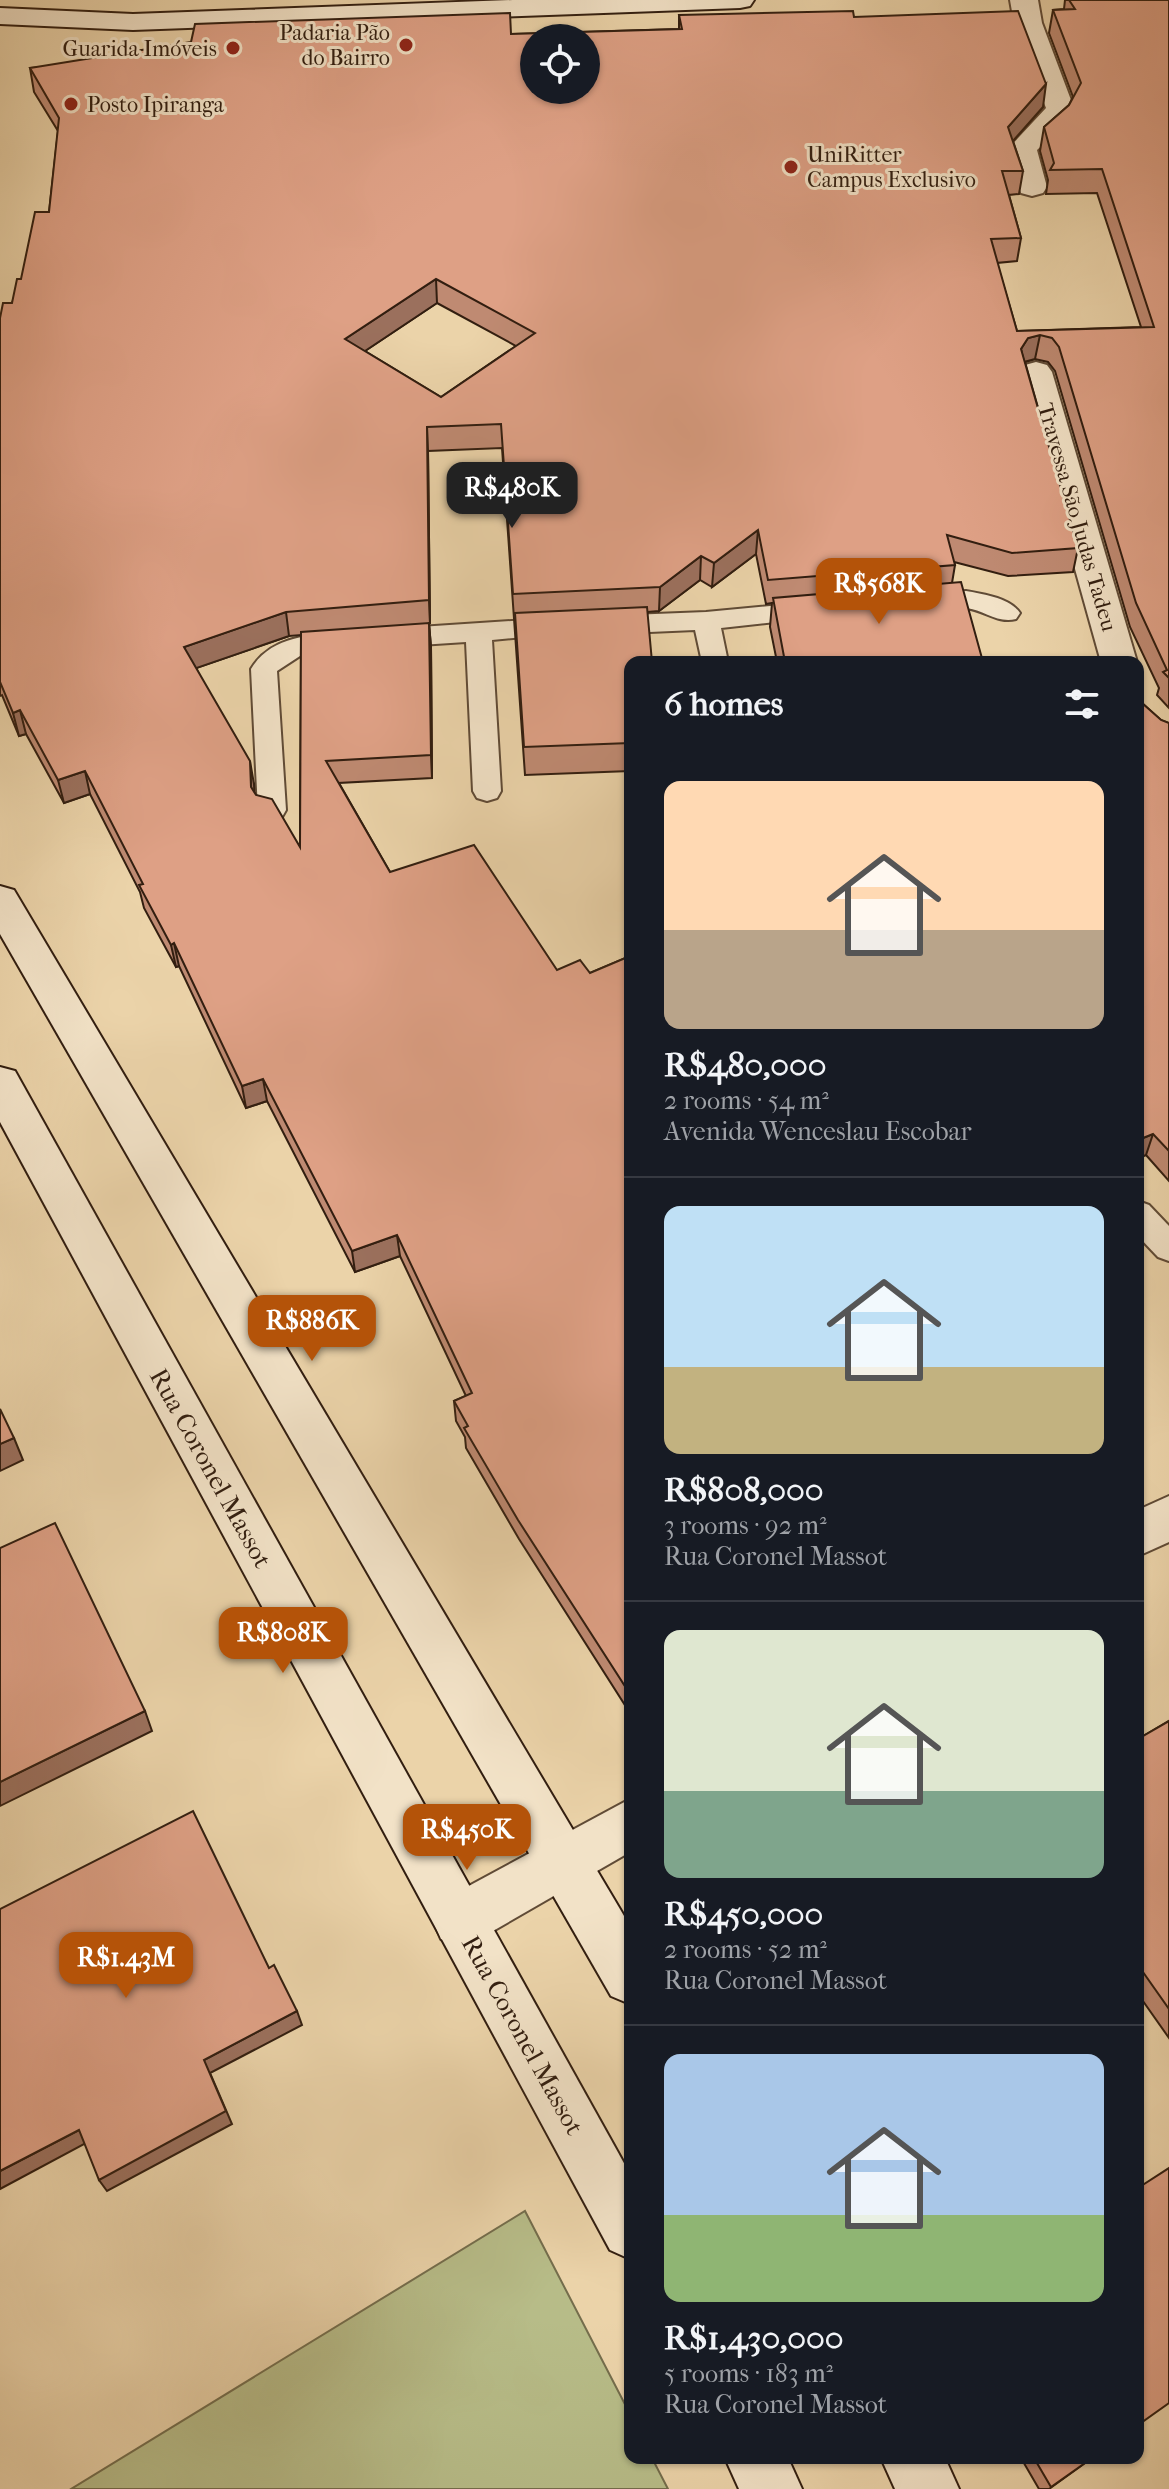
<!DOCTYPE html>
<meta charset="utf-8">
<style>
:root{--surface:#171b24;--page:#20242c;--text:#f1f3f6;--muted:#9ea1a6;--line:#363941;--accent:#b45309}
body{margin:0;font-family:"IM FELL French Canon",serif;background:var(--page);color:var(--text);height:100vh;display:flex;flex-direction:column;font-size:30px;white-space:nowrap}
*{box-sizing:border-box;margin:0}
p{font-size:26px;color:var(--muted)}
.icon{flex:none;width:44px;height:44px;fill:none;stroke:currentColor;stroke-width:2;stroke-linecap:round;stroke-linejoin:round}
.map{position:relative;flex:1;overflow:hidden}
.details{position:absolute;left:624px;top:656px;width:520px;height:1808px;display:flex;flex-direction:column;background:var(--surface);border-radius:16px;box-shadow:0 2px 6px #0004}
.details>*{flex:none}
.controls{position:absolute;left:520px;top:24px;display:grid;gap:16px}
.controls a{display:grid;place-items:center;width:80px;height:80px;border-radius:50%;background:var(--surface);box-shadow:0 2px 6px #0004;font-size:40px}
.price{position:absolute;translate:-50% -68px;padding:0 18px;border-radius:16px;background:var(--accent);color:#fff;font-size:26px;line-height:52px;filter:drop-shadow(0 2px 4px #0008)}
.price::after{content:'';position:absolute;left:50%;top:48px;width:24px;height:18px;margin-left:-12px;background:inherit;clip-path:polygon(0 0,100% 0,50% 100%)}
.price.selected{background:#222;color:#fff}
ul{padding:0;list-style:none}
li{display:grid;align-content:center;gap:16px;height:424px;padding:0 40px}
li+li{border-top:2px solid var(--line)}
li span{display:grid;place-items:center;height:248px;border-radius:16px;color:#555}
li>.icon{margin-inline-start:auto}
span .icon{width:144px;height:144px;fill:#fffc;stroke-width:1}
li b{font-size:34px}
h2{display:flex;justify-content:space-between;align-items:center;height:96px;padding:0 40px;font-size:34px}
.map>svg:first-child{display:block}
.green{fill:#b7bc88;stroke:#746d4c;stroke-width:2}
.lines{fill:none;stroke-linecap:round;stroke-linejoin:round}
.lane-casing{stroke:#604b36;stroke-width:4}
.street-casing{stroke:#604b36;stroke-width:4}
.secondary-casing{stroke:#321e10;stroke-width:4}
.lane{fill:#f2e2c7;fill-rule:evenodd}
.street{fill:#f2e2c7;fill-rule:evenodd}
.secondary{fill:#f2e2c7;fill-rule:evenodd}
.wall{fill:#bf8a72;stroke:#321e10;stroke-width:2;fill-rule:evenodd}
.shaded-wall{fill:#9b705d;stroke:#321e10;stroke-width:2}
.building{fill:#dea085;stroke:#321e10;stroke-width:2;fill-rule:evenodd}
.poi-dot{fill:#8f2418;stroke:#f2e2c7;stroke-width:3}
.labels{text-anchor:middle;stroke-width:6;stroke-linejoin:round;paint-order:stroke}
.far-poi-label{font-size:22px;fill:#321e10;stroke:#f2e2c7;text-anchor:end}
.far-street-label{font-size:22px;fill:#321e10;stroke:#f2e2c7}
.street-label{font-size:26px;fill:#321e10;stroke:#f2e2c7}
</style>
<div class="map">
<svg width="1169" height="2489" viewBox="0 0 1169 2489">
<rect width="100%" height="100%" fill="#ebd3a9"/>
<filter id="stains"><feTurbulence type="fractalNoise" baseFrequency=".0025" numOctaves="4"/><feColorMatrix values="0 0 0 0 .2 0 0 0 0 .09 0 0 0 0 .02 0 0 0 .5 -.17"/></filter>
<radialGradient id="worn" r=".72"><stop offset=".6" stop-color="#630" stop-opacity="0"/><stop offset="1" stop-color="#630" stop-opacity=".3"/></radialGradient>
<path class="green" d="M525,2211L630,2414V2458H652L668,2489H71Z"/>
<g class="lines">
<defs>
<g id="lane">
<path d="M966,591C983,594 1010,598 1020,613L1016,619C998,624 984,610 966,608C949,606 931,612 914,607L910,601L914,595Z"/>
<path d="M813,602L822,605L826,611L822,617L721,628L728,662H702L695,630L604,634L595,631L591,625L595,619L604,616L706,612Z"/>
<path d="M558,618L567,621L571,627L567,633L492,640L501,791L497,798L487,801L477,798L473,791L466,642L389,647L380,644L376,638L380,632L389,629Z"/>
<path d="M342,632L351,635L355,641L351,647L303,654L277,671L286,810L282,817L272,820L262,817L258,810L251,669C270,637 308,635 342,632Z"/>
<path d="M1138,1201L1149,1205L1169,1226V1261L1158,1257L1138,1236Z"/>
</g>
<g id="street">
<path d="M1010,0H1038L1042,23L1074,108L1063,126L1037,150L1047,187L1043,193L1032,196L1021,193L1007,150L1046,108L1014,23Z"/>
<path d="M1036,362L1047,365L1052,372L1137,662H1101L1020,372L1025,365Z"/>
<path d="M1169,1496V1542L1138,1556V1510Z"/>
<path d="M630,1799V1852L479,1939L460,1946L441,1939L433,1920L441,1901Z"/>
</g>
<g id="secondary">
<path d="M513,0H754L750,6L740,8L133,30L0,24V8L133,14Z"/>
<path d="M0,886L14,890L630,1926V2004L611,1996L0,934Z"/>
<path d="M0,1067L15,1071L630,2174V2259L610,2250L0,1122Z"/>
<path d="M725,2458H788L802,2489H739Z"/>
<path d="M881,2458H945L959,2489H895Z"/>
</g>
</defs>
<use href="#lane" class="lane-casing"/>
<use href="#street" class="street-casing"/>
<use href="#secondary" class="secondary-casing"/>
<use href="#lane" class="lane"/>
<use href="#street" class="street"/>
<use href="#secondary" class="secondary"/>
</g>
<g class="wall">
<path d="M1065,0H1169V708L1157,695L1159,688L1130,627L1055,371L1048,362L1035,359L1025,362L1078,548L1073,572L1008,576L954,562L955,565L952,583L983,662H777L770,627L772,603L766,604L756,554L712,587L700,580L659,611L648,612L630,662V771L525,775L502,448L428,451L430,623H429L431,647L432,778L339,783L390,872L557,970L590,973L630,956V1713L519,1539L466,1448L465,1437L456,1421L454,1401L466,1396L400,1256L355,1272L267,1101L246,1108L179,966L176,967L144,908L140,892L90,794L64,803L26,734L19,736L2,695L0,696V318L12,303L49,212L58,131L34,92L30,68L511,34L679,29V15L854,17L1043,107L1013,141L1023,171L1019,194L1009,195L1021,238L1017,261L997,263L1017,331L1141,327L1097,193L1046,194L1048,180L1040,151L1044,127L1069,105L1073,97L1049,33L1053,10L1064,9ZM437,303L516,346L441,397L365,351ZM301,635L300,847L256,795L254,792V784L196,668L289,636Z"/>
<path d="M1142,703L1161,720L1169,723V1181L1146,1155Z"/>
<path d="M1169,1721V2038L1138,1994V1739Z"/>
<path d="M1021,2458H1092L1049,2489H1039Z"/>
</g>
<g class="shaded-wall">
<path d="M1046,84L1043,107L1004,151L1008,127Z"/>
<path d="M436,279L437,303L347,363L345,339Z"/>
<path d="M1040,335L1035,359L1024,362L1021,349L1028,338Z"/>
<path d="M427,427L428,451L430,623L429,600Z"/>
<path d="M758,530L756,554L712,587L714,563Z"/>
<path d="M701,556L700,580L659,611L660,587Z"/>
<path d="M286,612L289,636L188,671L184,647Z"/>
<path d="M429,623L431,647L432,778L431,755Z"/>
<path d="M20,710L26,734L19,736L13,713Z"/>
<path d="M250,761L254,784L255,810L251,787Z"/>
<path d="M85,771L90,794L64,803L58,780Z"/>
<path d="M174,943L179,966L176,967L171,945Z"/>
<path d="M263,1079L267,1101L246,1108L242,1086Z"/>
<path d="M1153,1134L1146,1155L1138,1159V1140Z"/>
<path d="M397,1235L400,1256L355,1272L352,1251Z"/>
<path d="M14,1438L23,1460L0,1471V1444Z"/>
<path d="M145,1711L152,1731L0,1806V1782Z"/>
<path d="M297,2011L302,2025L210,2073L232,2124L107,2191L99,2180L204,2060Z"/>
<path d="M79,2130L88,2142L0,2189V2171Z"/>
</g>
<g class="building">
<path d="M1069,0H1169V678L1163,672L1167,670L1136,603L1059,347L1052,338L1040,335L1028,338L1021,349L1078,548L1012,553L947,535L955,565L768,580L758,530L714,563L701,556L660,587L513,594L501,424L427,427L429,600L286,612L184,647L250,761L251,787L256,795L272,799L300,847L301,632L429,623L431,755L326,761L390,872L474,845L557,970L580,960L590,973L630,956V1694L518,1520L464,1428L468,1426L454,1401L472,1393L397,1235L352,1251L263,1079L242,1086L174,943L171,945L139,885L143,884L85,771L58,780L20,710L13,713L0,682V318L3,303H12L17,279H21L35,212H49L59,118L30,68L191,42L195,24L510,13L511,34L682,29L679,15L853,11L854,17L1018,11L1046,84L1008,127L1023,171H1002L1021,238L991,239L1017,331L1154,327L1102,169L1050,170L1054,163L1044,127L1069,105L1081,83L1053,10L1075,9ZM534,38H586V90H534ZM436,279L535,333L441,397L345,339Z"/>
<path d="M961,582L983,662H785L773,598Z"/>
<path d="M647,607L652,662H630V743L524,747L515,613Z"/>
<path d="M1141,680L1142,703L1161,720L1169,723V1151L1153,1134L1138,1140V682Z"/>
<path d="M0,1409L14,1438L0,1444Z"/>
<path d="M55,1523L145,1711L0,1782V1548Z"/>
<path d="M1169,1721V2009L1138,1965V1739Z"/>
<path d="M193,1811L269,1968L274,1965L297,2011L204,2060L226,2111L99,2180L79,2130L0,2171V1909Z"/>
<path d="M1169,2168V2403L1138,2425V2188Z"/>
<path d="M1034,2458H1092L1051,2487Z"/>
</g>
<g class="poi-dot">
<circle cx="406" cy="45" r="8"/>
<circle cx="233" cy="48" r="8"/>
<circle cx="71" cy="104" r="8"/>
<circle cx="791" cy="167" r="8"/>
</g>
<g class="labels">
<g class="far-poi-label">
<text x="390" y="40">Padaria Pão<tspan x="390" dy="25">do Bairro</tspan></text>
<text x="217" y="56">Guarida Imóveis</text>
<text x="87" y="112" text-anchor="start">Posto Ipiranga</text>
<text x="807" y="162" text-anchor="start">UniRitter<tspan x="807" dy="25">Campus Exclusivo</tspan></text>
</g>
<g class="far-street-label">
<text transform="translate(1078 517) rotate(74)" y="8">Travessa São Judas Tadeu</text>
</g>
<g class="street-label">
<text transform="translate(211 1468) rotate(61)" y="9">Rua Coronel Massot</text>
<text transform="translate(523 2035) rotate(61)" y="9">Rua Coronel Massot</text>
</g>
</g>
<rect width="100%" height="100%" filter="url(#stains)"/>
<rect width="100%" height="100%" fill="url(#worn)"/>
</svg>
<div class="controls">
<a><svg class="icon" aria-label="locate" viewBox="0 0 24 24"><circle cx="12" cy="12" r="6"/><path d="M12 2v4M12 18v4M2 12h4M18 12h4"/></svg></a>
</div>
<b class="price selected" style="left:512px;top:530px">R$480K</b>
<b class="price" style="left:879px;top:626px">R$568K</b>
<b class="price" style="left:312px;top:1363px">R$886K</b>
<b class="price" style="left:283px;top:1675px">R$808K</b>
<b class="price" style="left:467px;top:1872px">R$450K</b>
<b class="price" style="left:126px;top:2000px">R$1.43M</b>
<section class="details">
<h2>6 homes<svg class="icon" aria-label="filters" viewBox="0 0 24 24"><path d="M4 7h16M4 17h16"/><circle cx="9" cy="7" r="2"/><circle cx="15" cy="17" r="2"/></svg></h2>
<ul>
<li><span style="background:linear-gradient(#ffd9b3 60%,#b9a48a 0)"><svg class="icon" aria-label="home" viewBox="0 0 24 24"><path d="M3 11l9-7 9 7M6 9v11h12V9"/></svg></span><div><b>R$480,000</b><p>2 rooms · 54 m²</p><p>Avenida Wenceslau Escobar</p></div></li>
<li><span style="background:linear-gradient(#bfe0f5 65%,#c2b280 0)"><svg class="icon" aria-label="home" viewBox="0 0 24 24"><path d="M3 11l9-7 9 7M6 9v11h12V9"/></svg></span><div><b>R$808,000</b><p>3 rooms · 92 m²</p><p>Rua Coronel Massot</p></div></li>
<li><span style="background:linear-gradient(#dfe7d0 65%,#7fa58c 0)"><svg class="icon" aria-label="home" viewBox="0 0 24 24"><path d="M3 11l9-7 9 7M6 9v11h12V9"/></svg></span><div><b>R$450,000</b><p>2 rooms · 52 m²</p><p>Rua Coronel Massot</p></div></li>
<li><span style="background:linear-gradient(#a9c7e8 65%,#8fb573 0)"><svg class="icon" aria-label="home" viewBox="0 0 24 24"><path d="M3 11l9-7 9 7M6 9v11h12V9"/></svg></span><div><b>R$1,430,000</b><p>5 rooms · 183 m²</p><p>Rua Coronel Massot</p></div></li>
</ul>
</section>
</div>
